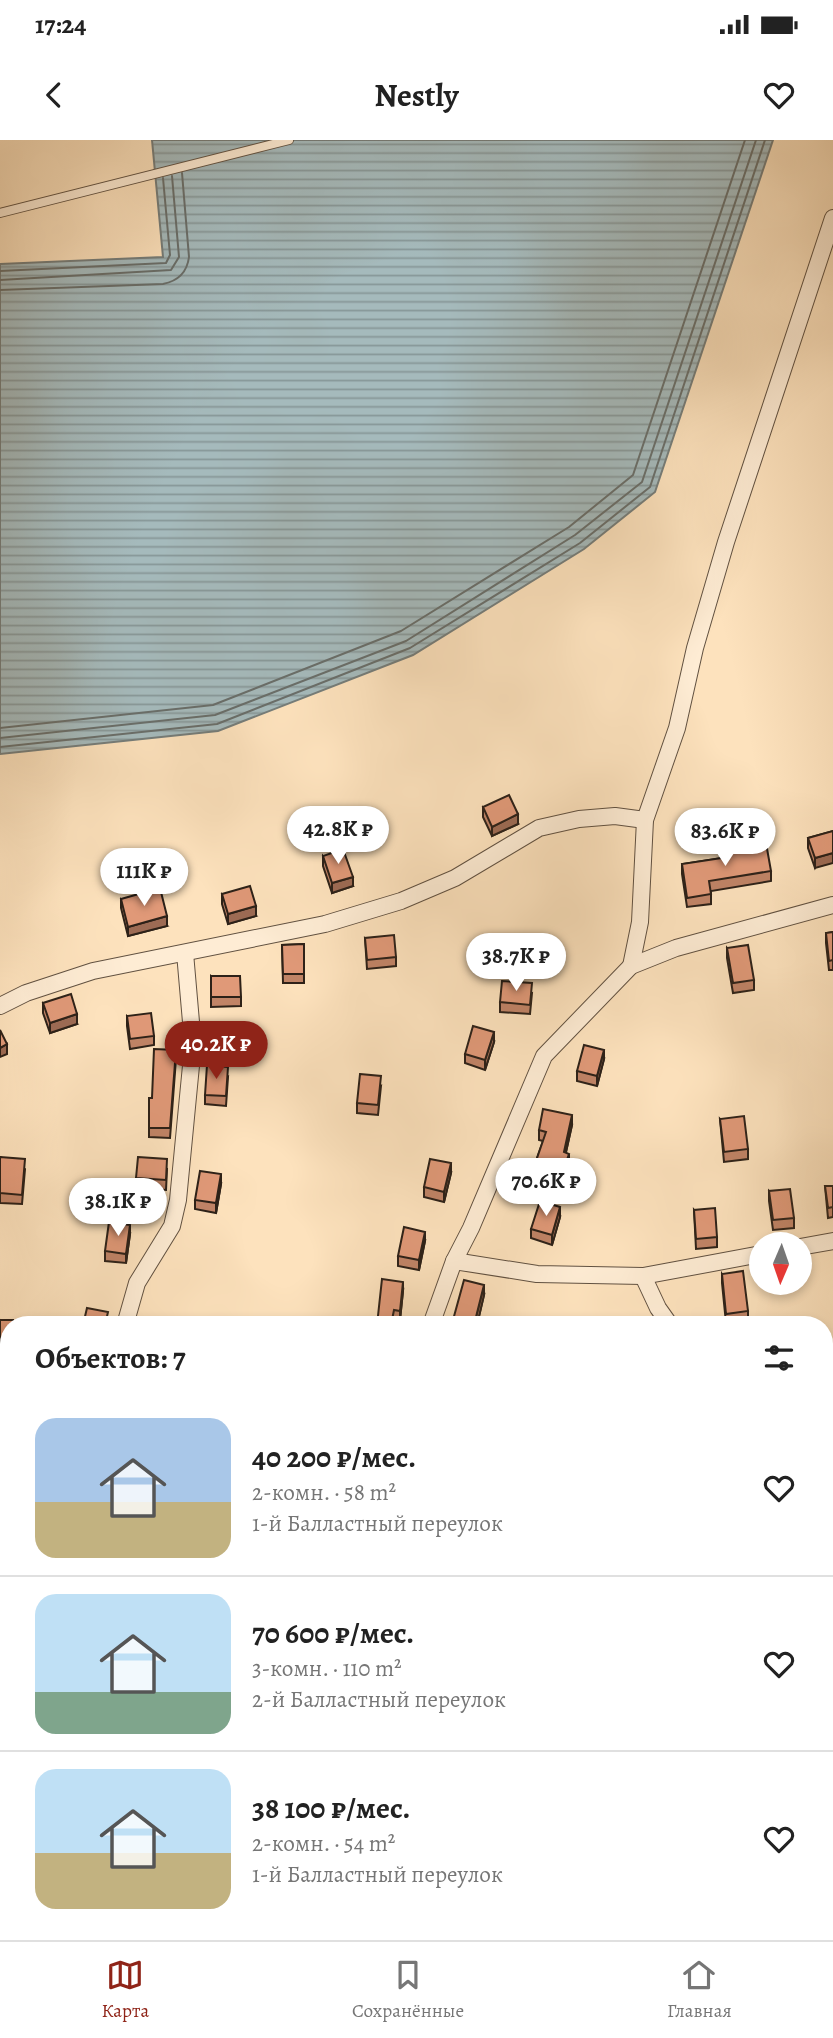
<!DOCTYPE html>
<html lang="ru">
<meta charset="utf-8">
<style>
:root{--surface:#fff;--page:#f6f6f6;--text:#222;--muted:#767676;--line:#e0e0e0;--accent:#8f2418}
body{margin:0;font-family:Alegreya,serif;background:var(--page);color:var(--text);height:100vh;display:flex;flex-direction:column;font-size:26px;white-space:nowrap}
*{box-sizing:border-box;margin:0}
p{font-size:23px;color:var(--muted)}
.icon{flex:none;width:38px;height:38px;fill:none;stroke:currentColor;stroke-width:2;stroke-linecap:round;stroke-linejoin:round}
.map{position:relative;flex:1;overflow:hidden}
.drawer{position:absolute;left:0px;top:1176px;width:833px;height:625px;display:flex;flex-direction:column;background:var(--surface);border-radius:28px 28px 0 0;box-shadow:0 4px 10px #0003}
.drawer>*{flex:none}
.needle{width:46px;rotate:182deg}
.tools{position:absolute;left:749px;top:1092px;display:grid;gap:14px}
.tools a{display:grid;place-items:center;width:63px;height:63px;border-radius:50%;background:var(--surface);box-shadow:0 4px 10px #0003;font-size:35px}
.price{position:absolute;translate:-50% -60px;padding:0 16px;border-radius:24px;background:#fff;color:#222;font-size:23px;line-height:46px;filter:drop-shadow(0 2px 4px #0008)}
.price::after{content:'';position:absolute;left:50%;top:42px;width:21px;height:16px;margin-left:-10px;background:inherit;clip-path:polygon(0 0,100% 0,50% 100%)}
.price.on{background:var(--accent);color:#fff}
ul{padding:0;list-style:none}
li{display:flex;align-items:center;gap:21px;height:175px;padding:0 35px}
li+li{border-top:2px solid var(--line)}
li span{display:grid;place-items:center;flex:none;width:196px;height:140px;border-radius:21px;color:#555}
li>.icon{margin-inline-start:auto}
span .icon{width:84px;height:84px;fill:#fffc;stroke-width:1}
li b{font-size:30px}
h2{display:flex;justify-content:space-between;align-items:center;height:84px;padding:0 35px;font-size:30px}
.status{display:flex;justify-content:space-between;align-items:center;height:49px;padding:0 35px;background:var(--surface);direction:ltr}
.status svg{height:19px;fill:currentColor}
header{display:flex;justify-content:space-between;align-items:center;height:91px;padding:0 35px;background:var(--surface);font-size:32px;font-weight:700}
.tabs{display:flex;justify-content:space-around;align-items:center;height:98px;border-top:2px solid var(--line);background:var(--surface);font-size:19px;color:var(--muted)}
.tabs a{display:grid;justify-items:center;gap:4px}
.tabs .on{color:var(--accent)}
.map>svg:first-child{display:block}
.forest{fill:url(#forest-firs);stroke:#737256;stroke-width:2}
.water{fill:url(#water-rules);stroke:#757d7a;stroke-width:2}
.lines{fill:none;stroke-linecap:round;stroke-linejoin:round}
.shore{stroke:#696e6a;stroke-width:2}
.service-casing{stroke:#615141;stroke-width:10}
.minor-casing{stroke:#615141;stroke-width:18}
.service{stroke:#feecd4;stroke-width:8}
.minor{stroke:#feecd4;stroke-width:16}
.wall{fill:#c18467;stroke:#2d2118;stroke-width:2}
.shaded-wall{fill:#9d6b54;stroke:#2d2118;stroke-width:2}
.building{fill:#e09978;stroke:#2d2118;stroke-width:2}
</style>
<div class="status"><b>17:24</b><svg viewBox="0 0 49 12"><path d="M0 12V9h3v3zM5 12V6h3v6zM10 12V3h3v9zM15 12V0h3v12zM26 1h20v11H26zM47 4h2v5h-2z"/></svg></div>
<header><svg class="icon" aria-label="back" viewBox="0 0 24 24"><path d="M15 5l-7 7 7 7"/></svg>Nestly<svg class="icon" aria-label="heart" viewBox="0 0 24 24"><path d="M12 20l-8-8c-3-5 5-10 8-4 3-6 11-1 8 4z"/></svg></header>
<div class="map">
<svg width="833" height="1800" viewBox="0 0 833 1800">
<defs>
<pattern id="forest-firs" width="22" height="20" patternUnits="userSpaceOnUse" patternTransform="scale(1.75)"><rect width="22" height="20" fill="#b9c495"/><path d="M5 1l3.5 6h-7zM16 11l3.5 6h-7z" fill="#9fa880"/></pattern>
<pattern id="water-rules" width="6" height="5" patternUnits="userSpaceOnUse" patternTransform="scale(1.75)"><rect width="6" height="5" fill="#a5babc"/><path d="M0 2.5h6" fill="none" stroke="#879798"/></pattern>
</defs>
<rect width="100%" height="100%" fill="#fde2bd"/>
<filter id="stains"><feTurbulence type="fractalNoise" baseFrequency=".00286" numOctaves="4"/><feColorMatrix values="0 0 0 0 .2 0 0 0 0 .09 0 0 0 0 .02 0 0 0 .5 -.17"/></filter>
<radialGradient id="worn" r=".72"><stop offset=".6" stop-color="#630" stop-opacity="0"/><stop offset="1" stop-color="#630" stop-opacity=".3"/></radialGradient>
<path class="forest" d="M831,1448L833,1483H824V1449Z"/>
<path class="water" d="M152,0H773L655,352L584,409L413,515L218,591L0,614V124L163,117Z"/>
<g class="lines">
<g class="shore">
<path d="M0,131L166,123L170,115L163,38"/>
<path d="M0,140L171,130L179,117L172,36"/>
<path d="M0,150L163,144C178,141 187,133 189,117L182,33"/>
<path d="M0,588L213,565L401,491L569,387L633,335L745,0"/>
<path d="M0,598L215,575L406,501L575,395L642,342L756,0"/>
<path d="M0,607L217,584L410,508L580,403L650,347L765,0"/>
</g>
<defs>
<g id="service">
<path d="M0,73L289,0"/>
<path d="M150,1800L151,1792"/>
</g>
<g id="minor">
<path d="M631,826L640,782L645,680L677,588L695,508L726,402L833,78"/>
<path d="M0,866L26,853L93,831L325,784L401,761L455,738L539,688L579,679L615,676L645,680"/>
<path d="M800,1107L833,1101"/>
<path d="M454,1121L537,1134L643,1136L761,1114"/>
<path d="M643,1136L658,1168L670,1185"/>
<path d="M125,1185L137,1143L172,1086L178,1060L193,905L185,813"/>
<path d="M431,1185L454,1121L471,1088L544,916L631,826L676,808L833,765"/>
<path d="M824,1233L833,1234"/>
<path d="M0,1236H9"/>
<path d="M302,1792L303,1800"/>
</g>
</defs>
<use href="#service" class="service-casing"/>
<use href="#minor" class="minor-casing"/>
<use href="#service" class="service"/>
<use href="#minor" class="minor"/>
</g>
<g class="wall">
<path d="M483,667L518,684L492,696L483,677Z"/>
<path d="M833,691L815,728L808,708V698Z"/>
<path d="M728,709L771,731V741L711,751V764L687,767L682,734V724L728,717Z"/>
<path d="M323,716L353,746L332,753L323,726Z"/>
<path d="M222,754L256,776L228,784L222,764Z"/>
<path d="M121,759L167,786L128,796L121,768Z"/>
<path d="M833,792V830H829L826,803V793Z"/>
<path d="M365,798L396,817V826L367,829Z"/>
<path d="M304,804V843H283L282,805Z"/>
<path d="M727,808L754,840V850L733,853L727,818Z"/>
<path d="M211,836L241,857V866L211,867Z"/>
<path d="M532,853L530,874L500,872V862Z"/>
<path d="M43,863L77,884L50,893L43,873Z"/>
<path d="M127,876L154,896V905L130,909L127,886Z"/>
<path d="M494,902L485,930L465,923V914Z"/>
<path d="M176,919L170,998L149,997V958H152Z"/>
<path d="M604,919L597,946L577,941V931Z"/>
<path d="M228,937L226,966L205,964V955Z"/>
<path d="M381,946L378,975L357,973V963Z"/>
<path d="M720,979L748,1009V1019L724,1022Z"/>
<path d="M572,985L566,1012L569,1023L562,1043L535,1034V1024L543,1001L539,1000V990Z"/>
<path d="M0,1017L25,1029L22,1064L0,1063Z"/>
<path d="M167,1029L166,1050L136,1048V1038Z"/>
<path d="M451,1033L444,1062L424,1057V1047Z"/>
<path d="M221,1044L216,1073L195,1069V1060Z"/>
<path d="M825,1046H833V1077L828,1078Z"/>
<path d="M769,1051L794,1078V1088L773,1090L769,1061Z"/>
<path d="M694,1070L717,1097V1107L696,1109Z"/>
<path d="M560,1077L552,1105L531,1098V1089Z"/>
<path d="M130,1094L126,1123L105,1121V1111Z"/>
<path d="M425,1101L419,1130L398,1126V1116Z"/>
<path d="M722,1134L748,1171V1181L726,1183L722,1143Z"/>
<path d="M403,1151L400,1180H394L377,1185Z"/>
<path d="M484,1155L477,1185H453V1180Z"/>
<path d="M0,1180L9,1185V1211H0Z"/>
<path d="M824,1250L833,1251V1290L824,1289Z"/>
<path d="M243,1792H274V1798L243,1796Z"/>
<path d="M642,1792H695L694,1800H685L676,1798V1800Z"/>
</g>
<g class="shaded-wall">
<path d="M518,674V684L492,696V687Z"/>
<path d="M833,713V723L815,728V718Z"/>
<path d="M353,737V746L332,753V743Z"/>
<path d="M256,766V776L228,784V774Z"/>
<path d="M167,776V786L128,796V787Z"/>
<path d="M77,874V884L50,893V883Z"/>
<path d="M494,892V902L485,930V920Z"/>
<path d="M7,904V914L0,917V908Z"/>
<path d="M604,910V919L597,946V936Z"/>
<path d="M572,975V985L564,1021V1012Z"/>
<path d="M569,1014V1023L562,1043V1034Z"/>
<path d="M451,1023V1033L444,1062V1052Z"/>
<path d="M221,1034V1044L216,1073V1063Z"/>
<path d="M560,1067V1077L552,1105V1095Z"/>
<path d="M130,1085V1094L126,1123V1114Z"/>
<path d="M425,1092V1101L419,1130V1120Z"/>
<path d="M403,1142V1151L400,1180V1171Z"/>
<path d="M484,1145V1155L477,1185H474Z"/>
</g>
<g class="building">
<path d="M509,655L518,674L492,687L483,667Z"/>
<path d="M833,691V713L815,718L808,698Z"/>
<path d="M766,703L771,731L709,741L711,754L687,758L682,724L729,717L728,709Z"/>
<path d="M343,709L353,737L332,743L323,716Z"/>
<path d="M250,746L256,766L228,774L222,754Z"/>
<path d="M160,748L167,776L128,787L121,759Z"/>
<path d="M833,792V820L829,821L826,793Z"/>
<path d="M394,795L396,817L367,820L365,798Z"/>
<path d="M304,804V834H283L282,805Z"/>
<path d="M748,805L754,840L733,843L727,808Z"/>
<path d="M211,836H240L241,857H211Z"/>
<path d="M502,841L532,843L530,865L500,862Z"/>
<path d="M71,854L77,874L50,883L43,863Z"/>
<path d="M151,873L154,896L130,899L127,876Z"/>
<path d="M473,886L494,892L485,920L465,914Z"/>
<path d="M0,890L7,904L0,908Z"/>
<path d="M584,905L604,910L597,936L577,931Z"/>
<path d="M154,909L176,910L170,988H149V958H152Z"/>
<path d="M207,925L228,927L226,956L205,955Z"/>
<path d="M360,934L381,936L378,965L357,963Z"/>
<path d="M543,969L572,975L564,1012L569,1014L562,1034L535,1024L546,992L539,990Z"/>
<path d="M744,976L748,1009L724,1012L720,979Z"/>
<path d="M0,1017L25,1019L22,1055L0,1053Z"/>
<path d="M138,1017L167,1019L166,1040L136,1038Z"/>
<path d="M430,1019L451,1023L444,1052L424,1047Z"/>
<path d="M200,1031L221,1034L216,1063L195,1060Z"/>
<path d="M825,1046H833V1067L828,1068Z"/>
<path d="M790,1049L794,1078L773,1080L769,1051Z"/>
<path d="M540,1061L560,1067L552,1095L531,1089Z"/>
<path d="M715,1068L717,1097L696,1099L694,1070Z"/>
<path d="M109,1082L130,1085L126,1114L105,1111Z"/>
<path d="M404,1087L425,1092L419,1120L398,1116Z"/>
<path d="M743,1131L748,1171L726,1174L722,1134Z"/>
<path d="M382,1139L403,1142L400,1171L394,1170L391,1185H377Z"/>
<path d="M464,1140L484,1145L474,1185L453,1180Z"/>
<path d="M87,1168L108,1172L105,1185H83Z"/>
<path d="M0,1180H13V1185H9V1201H0Z"/>
<path d="M824,1250L833,1251V1280L824,1279Z"/>
<path d="M2,1769L9,1775V1792H30L39,1800H0V1771Z"/>
<path d="M322,1792H349V1800H321Z"/>
<path d="M642,1792H676L675,1800H641Z"/>
</g>
<rect width="100%" height="100%" filter="url(#stains)"/>
<rect width="100%" height="100%" fill="url(#worn)"/>
</svg>
<div class="tools">
<a><svg class="needle" viewBox="-14 -14 28 28"><path d="M0-13l5 13h-10z" fill="#e53935"/><path d="M0 13l5-13h-10z" fill="#767676"/></svg></a>
</div>
<b class="price" style="left:338px;top:726px">42.8K ₽</b>
<b class="price" style="left:725px;top:728px">83.6K ₽</b>
<b class="price" style="left:144px;top:768px">111K ₽</b>
<b class="price" style="left:516px;top:853px">38.7K ₽</b>
<b class="price on" style="left:216px;top:941px">40.2K ₽</b>
<b class="price" style="left:546px;top:1078px">70.6K ₽</b>
<b class="price" style="left:118px;top:1098px">38.1K ₽</b>
<section class="drawer">
<h2>Объектов: 7<svg class="icon" aria-label="filters" viewBox="0 0 24 24"><path d="M4 7h16M4 17h16"/><circle cx="9" cy="7" r="2"/><circle cx="15" cy="17" r="2"/></svg></h2>
<ul>
<li><span style="background:linear-gradient(#a9c7e8 60%,#c2b280 0)"><svg class="icon" aria-label="home" viewBox="0 0 24 24"><path d="M3 11l9-7 9 7M6 9v11h12V9"/></svg></span><div><b>40 200 ₽/мес.</b><p>2-комн. · 58 m²</p><p>1-й Балластный переулок</p></div><svg class="icon" aria-label="heart" viewBox="0 0 24 24"><path d="M12 20l-8-8c-3-5 5-10 8-4 3-6 11-1 8 4z"/></svg></li>
<li><span style="background:linear-gradient(#bfe0f5 70%,#7fa58c 0)"><svg class="icon" aria-label="home" viewBox="0 0 24 24"><path d="M3 11l9-7 9 7M6 9v11h12V9"/></svg></span><div><b>70 600 ₽/мес.</b><p>3-комн. · 110 m²</p><p>2-й Балластный переулок</p></div><svg class="icon" aria-label="heart" viewBox="0 0 24 24"><path d="M12 20l-8-8c-3-5 5-10 8-4 3-6 11-1 8 4z"/></svg></li>
<li><span style="background:linear-gradient(#bfe0f5 60%,#c2b280 0)"><svg class="icon" aria-label="home" viewBox="0 0 24 24"><path d="M3 11l9-7 9 7M6 9v11h12V9"/></svg></span><div><b>38 100 ₽/мес.</b><p>2-комн. · 54 m²</p><p>1-й Балластный переулок</p></div><svg class="icon" aria-label="heart" viewBox="0 0 24 24"><path d="M12 20l-8-8c-3-5 5-10 8-4 3-6 11-1 8 4z"/></svg></li>
</ul>
</section>
</div>
<nav class="tabs">
<a class="on"><svg class="icon" aria-label="map" viewBox="0 0 24 24"><path d="M3 6l6-2 6 2 6-2v14l-6 2-6-2-6 2zM9 4v14M15 6v14"/></svg>Карта</a>
<a><svg class="icon" aria-label="saved" viewBox="0 0 24 24"><path d="M7 4h10v16l-5-4-5 4z"/></svg>Сохранённые</a>
<a><svg class="icon" aria-label="home" viewBox="0 0 24 24"><path d="M3 11l9-7 9 7M6 9v11h12V9"/></svg>Главная</a>
</nav>
